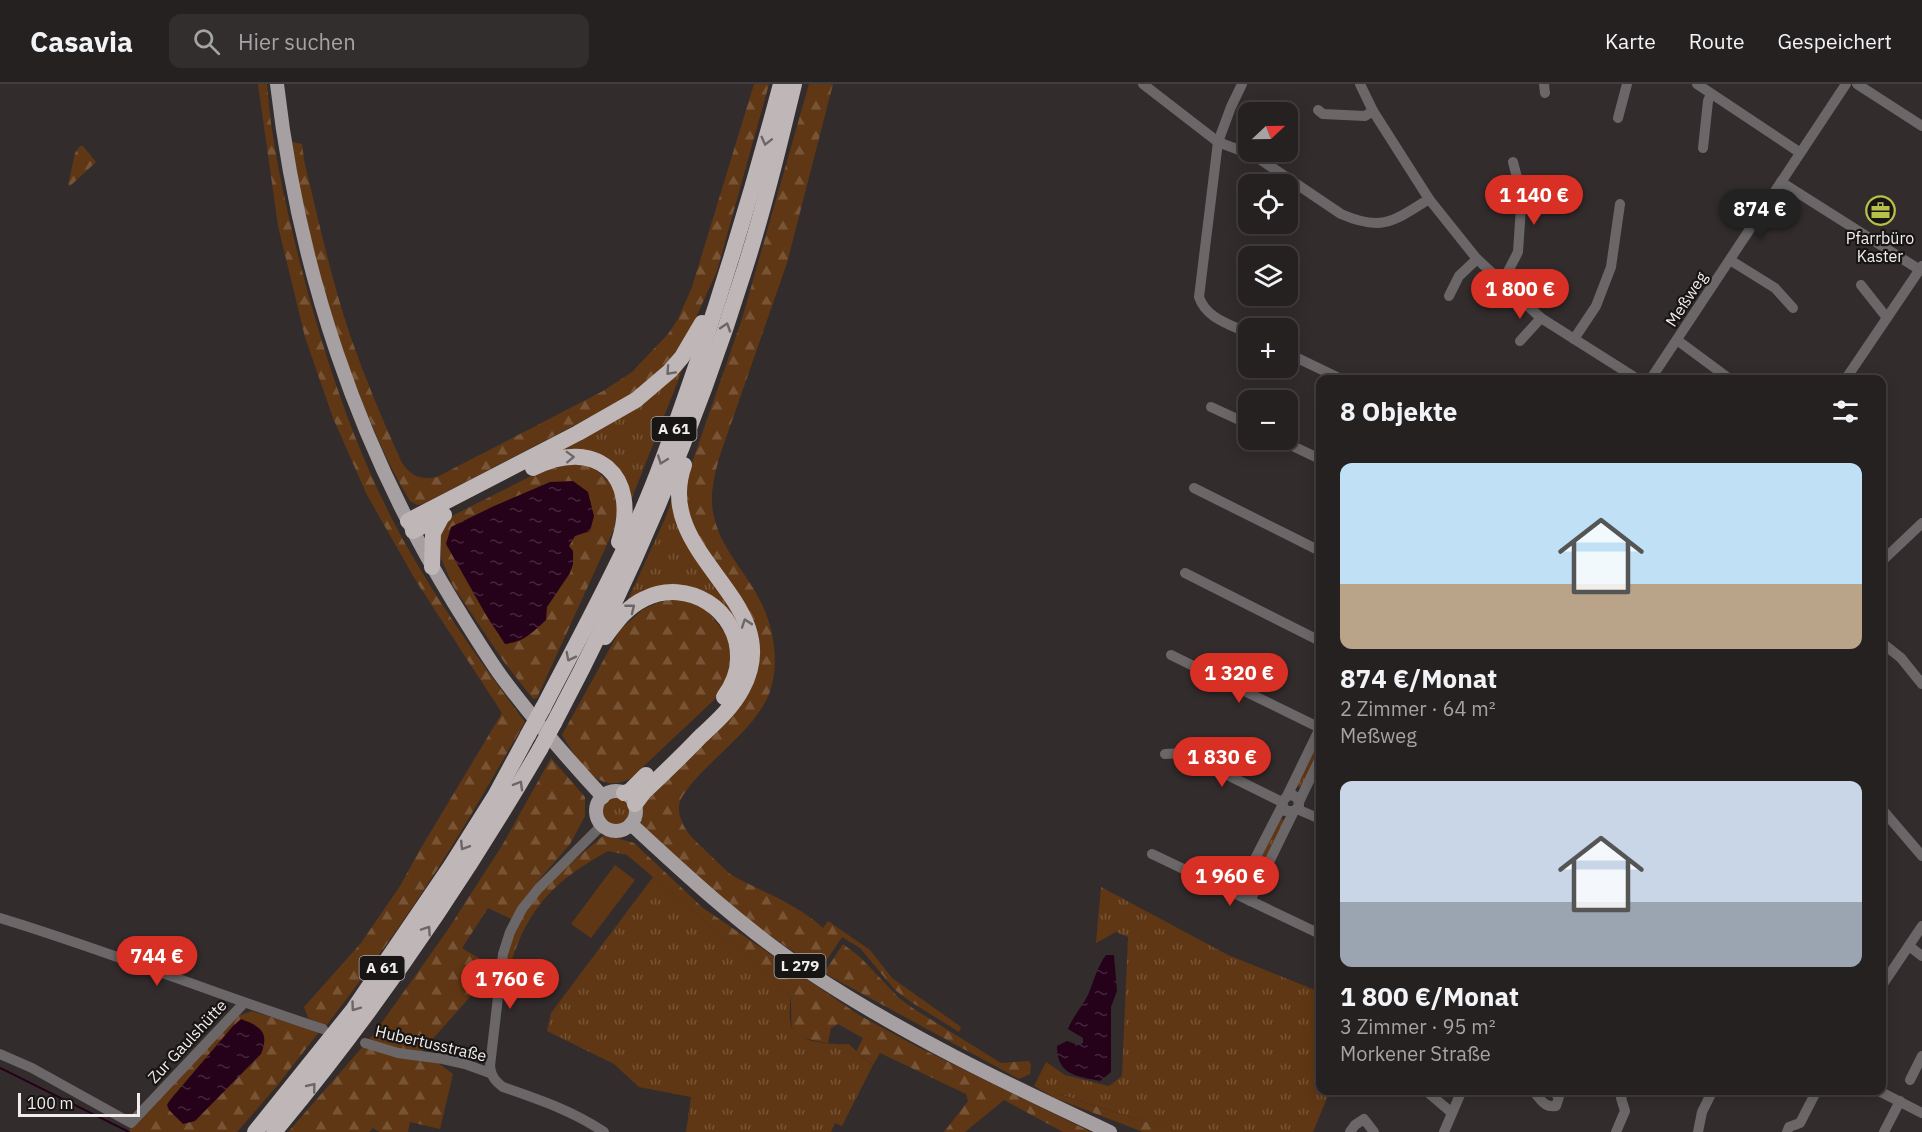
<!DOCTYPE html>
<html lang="de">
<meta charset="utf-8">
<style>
:root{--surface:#262121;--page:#322e2e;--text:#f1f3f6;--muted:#a4a3a5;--line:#423e3f;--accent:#d93025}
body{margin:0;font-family:"IBM Plex Sans",sans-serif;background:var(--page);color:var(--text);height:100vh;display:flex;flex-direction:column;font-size:22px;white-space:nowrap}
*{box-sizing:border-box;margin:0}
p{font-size:20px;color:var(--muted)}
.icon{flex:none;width:33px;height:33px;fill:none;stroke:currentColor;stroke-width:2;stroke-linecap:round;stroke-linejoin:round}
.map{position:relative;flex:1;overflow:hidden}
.drawer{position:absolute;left:1316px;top:291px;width:570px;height:720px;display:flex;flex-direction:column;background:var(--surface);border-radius:12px;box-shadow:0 3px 15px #0003,0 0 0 2px var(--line)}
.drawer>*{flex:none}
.needle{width:39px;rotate:68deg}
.tools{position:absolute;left:1238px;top:18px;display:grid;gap:12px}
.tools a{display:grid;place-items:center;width:60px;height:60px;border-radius:12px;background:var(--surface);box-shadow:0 3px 15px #0003,0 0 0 2px var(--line);font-size:30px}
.scale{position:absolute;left:18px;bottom:15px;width:122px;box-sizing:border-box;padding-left:6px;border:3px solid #f2eded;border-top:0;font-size:16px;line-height:21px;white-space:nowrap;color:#f2eded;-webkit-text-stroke:4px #181515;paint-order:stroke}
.price{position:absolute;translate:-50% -51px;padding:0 14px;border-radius:21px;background:var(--accent);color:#fff;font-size:20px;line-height:39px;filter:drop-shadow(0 2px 3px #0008)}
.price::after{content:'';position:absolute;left:50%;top:36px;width:18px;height:14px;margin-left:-9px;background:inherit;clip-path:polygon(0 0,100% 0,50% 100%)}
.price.selected{background:#222;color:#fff}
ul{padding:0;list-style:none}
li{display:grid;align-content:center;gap:12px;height:318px;padding:0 24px}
li span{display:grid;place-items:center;height:186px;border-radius:12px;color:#555}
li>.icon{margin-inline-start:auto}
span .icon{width:108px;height:108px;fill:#fffc;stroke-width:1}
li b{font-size:26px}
h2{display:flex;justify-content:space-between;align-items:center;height:72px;padding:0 24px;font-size:26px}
header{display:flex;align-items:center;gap:36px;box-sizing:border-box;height:84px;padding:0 30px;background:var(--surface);border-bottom:2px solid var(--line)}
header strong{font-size:28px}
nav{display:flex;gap:33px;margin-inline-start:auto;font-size:21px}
.search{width:420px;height:54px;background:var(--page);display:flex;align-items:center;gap:15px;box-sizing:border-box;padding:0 21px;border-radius:12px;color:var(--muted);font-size:22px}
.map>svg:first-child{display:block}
.grass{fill:url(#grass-tufts)}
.forest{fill:url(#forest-firs)}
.garden{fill:#603714}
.water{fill:url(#water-ripples)}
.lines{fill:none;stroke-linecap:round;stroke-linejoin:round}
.stream{stroke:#26011a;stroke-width:2}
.minor{stroke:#6b6768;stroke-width:10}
.major{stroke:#a7a0a2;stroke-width:14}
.highway{stroke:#bfb6b8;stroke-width:16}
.highway-bridge{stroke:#bfb6b8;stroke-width:16}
.oneway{stroke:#6c6666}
.labels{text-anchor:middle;stroke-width:4.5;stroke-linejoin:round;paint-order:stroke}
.shield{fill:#181515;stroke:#b1acac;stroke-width:1.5}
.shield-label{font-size:15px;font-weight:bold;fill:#f2eded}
.poi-label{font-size:16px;fill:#f2eded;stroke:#181515}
.street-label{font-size:16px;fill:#f2eded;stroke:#181515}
</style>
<header>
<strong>Casavia</strong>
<div class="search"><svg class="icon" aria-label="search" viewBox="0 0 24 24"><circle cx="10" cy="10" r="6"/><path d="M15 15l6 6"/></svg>Hier suchen</div>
<nav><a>Karte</a><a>Route</a><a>Gespeichert</a></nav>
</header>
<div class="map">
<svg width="1922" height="1048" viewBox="0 0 1922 1048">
<defs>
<pattern id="grass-tufts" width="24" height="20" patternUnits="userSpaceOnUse" patternTransform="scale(1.5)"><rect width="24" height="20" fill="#603714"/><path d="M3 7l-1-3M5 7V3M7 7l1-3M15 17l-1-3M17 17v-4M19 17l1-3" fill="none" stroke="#775436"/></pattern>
<pattern id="forest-firs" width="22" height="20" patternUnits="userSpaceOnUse" patternTransform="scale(1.5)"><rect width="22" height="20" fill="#603714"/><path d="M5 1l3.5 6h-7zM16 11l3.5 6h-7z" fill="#775436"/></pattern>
<pattern id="water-ripples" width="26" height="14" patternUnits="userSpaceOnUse" patternTransform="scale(1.5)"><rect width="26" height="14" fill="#26011a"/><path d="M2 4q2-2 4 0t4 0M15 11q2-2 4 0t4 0" fill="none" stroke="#46263c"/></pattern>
</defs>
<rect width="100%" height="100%" fill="#332c2c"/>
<g class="grass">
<path d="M685,279L630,419L619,393L554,365Z"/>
<path d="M673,413L737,530L740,578L703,508L626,520L665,435Z"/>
<path d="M1318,659H1320V669L1303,703H1299L1297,702Z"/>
<circle cx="616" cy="728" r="17"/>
<path d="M1281,735L1285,736L1251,804L1247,801Z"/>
<path d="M653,793L782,902L786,909L790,908C791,919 788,931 791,942C795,959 835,961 849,960L863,974L873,981L842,1042L835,1039L831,1048H686L691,1013L639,1003L614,980L547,947L551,929Z"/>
<path d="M1101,803L1228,871L1320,908V1006L1330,1007L1313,1048H1178L1059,1010L1055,1014L1034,1002L1046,978L1065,991L1109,1002L1122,992L1128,853L1116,848L1096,859Z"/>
</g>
<g class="forest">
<path d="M258,0H267C271,59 285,118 299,175C325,276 358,377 410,468C444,527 484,583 525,638C497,686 470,734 440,781C405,836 366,890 326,942L308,934L304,923L361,859L400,802L421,764L502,629L416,497L367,411L333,334L305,253L278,142Z"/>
<path d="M754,0H769L717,187L687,253L662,285L634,310L423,420L417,421L410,417C392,388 379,358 366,327C330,241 305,150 292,58L302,60L304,76C318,135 331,194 350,251C365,294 383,337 402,379C412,393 421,396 437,393L603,307L632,288L668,250L678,235L692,203Z"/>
<path d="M809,0H833L787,179L719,374C714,393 709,413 714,433C720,460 739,481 753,504C770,531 779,564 773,596C765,643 706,674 682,713C678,720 678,727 681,735C684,746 694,756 703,764C711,772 720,781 729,789C737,795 748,799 757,804C780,815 804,826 823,844L828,837L870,866L892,894L961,943L959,948L911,918L895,906L860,864L842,853L820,886L726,821L642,743L640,733L642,721L731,631L750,607L759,577L756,544L747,522L709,472L688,430L686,396L742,235Z"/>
<path d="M80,62H83L96,78L70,102L68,101L75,69Z"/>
<path d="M571,378L592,382L613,402L619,415L614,445L537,614L533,615L504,578L453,502L441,474V444L448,434L545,385Z"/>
<path d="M677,514L706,525L728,553L731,571L727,595L715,615L630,695C626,696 621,699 616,699C592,703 573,668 562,651L620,546L642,526L657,519Z"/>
<path d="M551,674L585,713V732L570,760L528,809L513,836L488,824L462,864L480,875L492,888L422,967L453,990L440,1045L410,1038L408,1048H380L373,1044L369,1048H288L373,951L447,847L503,760Z"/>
<path d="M607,751L634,759L703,824L859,931L916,962L1091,1048H1063L1004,1016L965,1048H944L968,1017L966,1010L880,969L873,981L856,968L863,954L838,940L831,944L828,959C780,951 795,949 790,908L786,909L782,902L627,771L608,767C565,791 537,813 518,859C511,875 508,893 503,909L502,903C506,885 508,866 515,848C527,812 574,777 603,752Z"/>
<path d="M843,860L860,873L899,914L914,925L1001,979L1029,977L1031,981L1030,990L1019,995L824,889Z"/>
<path d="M252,927L319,948L276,1003L237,1048H127L238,932Z"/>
<path d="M1058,1010L1178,1048H1143L1055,1014Z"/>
</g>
<path class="garden" d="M615,781L635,796L591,854L571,840Z"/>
<g class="water">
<path d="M573,397L588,408L594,432L590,447L575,452L569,462L573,467V480L570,489L547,523L546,536C533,548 524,558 505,560L486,531L446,460L451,443L494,422L550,398Z"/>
<path d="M1106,871H1114L1117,907L1111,923V988L1100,997C1076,992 1057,991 1057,962L1067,957L1078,961L1083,959V954L1068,945C1073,932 1082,923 1088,911C1094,897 1097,883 1106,871Z"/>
<path d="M241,935C260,942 270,948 261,970L195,1037L183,1040L169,1026L167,1021L170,1016L233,942Z"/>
</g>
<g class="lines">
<path class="stream" d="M0,984L129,1048"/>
<g class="minor">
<path d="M1143,0L1218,58L1255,72L1341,130C1382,148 1394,137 1429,115"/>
<path d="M1242,0L1231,23L1218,58L1199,213C1206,234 1229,240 1248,249"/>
<path d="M1360,0L1373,27L1429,115L1477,175L1541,234L1639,296"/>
<path d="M1544,0L1545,9"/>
<path d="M1697,0L1799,68"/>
<path d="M1857,0L1922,42"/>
<path d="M1318,26L1323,30L1365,32L1373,27"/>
<path d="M1618,34L1627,0"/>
<path d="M1703,64L1708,17L1711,10"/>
<path d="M1781,98L1920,186"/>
<path d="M1730,176L1775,204L1793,224"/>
<path d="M1502,199L1518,168L1521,123L1519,101L1513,78"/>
<path d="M1861,201L1887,234"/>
<path d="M1449,212L1459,192L1477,175"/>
<path d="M1574,255L1596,222L1611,183L1620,120"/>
<path d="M1677,256L1731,296"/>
<path d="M1520,257L1541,234"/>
<path d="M1287,269L1343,296"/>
<path d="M1650,296L1846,0"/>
<path d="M1845,296L1922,182"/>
<path d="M1211,323L1248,340"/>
<path d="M1280,356L1320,375"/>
<path d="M1194,404L1320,467"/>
<path d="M1881,478L1922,439"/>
<path d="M1185,489L1320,557"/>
<path d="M1881,558L1901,574L1922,600"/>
<path d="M1171,571L1320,644"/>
<path d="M1165,670L1183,669L1282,718"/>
<path d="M1287,712L1293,711L1298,715L1299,722L1294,727H1285L1282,718L1287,712L1320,644"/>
<path d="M1299,718L1320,674"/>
<path d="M1881,724L1922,772"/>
<path d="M1297,725L1320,735"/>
<path d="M602,741L538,805L522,825L510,848L503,870L490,982C491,992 495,997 503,1003C538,1015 573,1027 604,1048"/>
<path d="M1152,770L1320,850"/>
<path d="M1237,810L1282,722"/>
<path d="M1250,817L1294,727"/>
<path d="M0,834C109,867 215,910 323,945"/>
<path d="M1909,862L1922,872"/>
<path d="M1881,903L1922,842"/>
<path d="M365,959L398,969L443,975L465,980L490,989"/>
<path d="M0,970L32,984L131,1039L244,919"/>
<path d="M1910,996L1922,972"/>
<path d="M1425,1006L1452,1029"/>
<path d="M1531,1006C1541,1013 1542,1024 1556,1022L1559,1013L1552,1006"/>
<path d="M1877,1006L1922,1029"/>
<path d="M1350,1048L1355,1041L1364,1035L1374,1048"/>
<path d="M1444,1048L1462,1006"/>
<path d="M1616,1048L1625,1027L1621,1014L1624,1006"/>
<path d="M1698,1048L1702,1028L1713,1006"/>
<path d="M1787,1048L1789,1043L1800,1039L1817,1006"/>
<path d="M1884,1048L1900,1017"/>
</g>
<g class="major">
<path d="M277,0C298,184 357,361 454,519C469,543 484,568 501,592C532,634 567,674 603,713"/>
<circle cx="616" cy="727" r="20"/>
<path d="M631,740C687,792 742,843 806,886C902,950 1005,999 1110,1048"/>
</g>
<g class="highway">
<path d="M533,384C595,352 641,391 619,458"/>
<path d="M408,437L578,349L636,316L670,287L682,273L702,239"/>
<path d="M413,447L444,431"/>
<path d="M432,483L433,449L442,432"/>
<path d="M605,553C616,538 627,523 644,515C687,493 740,526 738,575C738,589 732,602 724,613"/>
<path d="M543,624C577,558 613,493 643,425C665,375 682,322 700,271C730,181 757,91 781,0"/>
<path d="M554,639C631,494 696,342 745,184C764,124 779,62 794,0"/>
<path d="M624,709L630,707L646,691"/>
<path d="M635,720L644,708C663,690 682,672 700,653C715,639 732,624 742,605C790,517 651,473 684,381"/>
<path d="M255,1048L353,926L451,782L495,712L528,651"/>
<path d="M274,1048C374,928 462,799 540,665"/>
</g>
<g class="highway-bridge">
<path d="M528,651L543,624"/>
<path d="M540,665L554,639"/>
</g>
</g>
<defs><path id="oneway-chevron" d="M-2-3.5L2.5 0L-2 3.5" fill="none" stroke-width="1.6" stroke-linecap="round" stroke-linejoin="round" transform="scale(1.5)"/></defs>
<g class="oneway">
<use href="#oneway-chevron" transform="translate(766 57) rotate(104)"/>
<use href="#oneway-chevron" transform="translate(726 243) rotate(-72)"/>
<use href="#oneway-chevron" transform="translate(670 287) rotate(133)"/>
<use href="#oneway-chevron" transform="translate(570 373) rotate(-2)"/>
<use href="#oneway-chevron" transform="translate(662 376) rotate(110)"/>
<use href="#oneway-chevron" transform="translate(631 524) rotate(-39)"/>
<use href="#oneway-chevron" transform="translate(746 539) rotate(-109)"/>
<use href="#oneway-chevron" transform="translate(570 573) rotate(117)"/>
<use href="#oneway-chevron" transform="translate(519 701) rotate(-60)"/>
<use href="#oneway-chevron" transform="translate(464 762) rotate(122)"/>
<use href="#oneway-chevron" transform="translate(427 846) rotate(-56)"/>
<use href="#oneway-chevron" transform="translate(355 923) rotate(126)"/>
<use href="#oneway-chevron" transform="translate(312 1003) rotate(-51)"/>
</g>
<defs>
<symbol id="office-ring" viewBox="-11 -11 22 22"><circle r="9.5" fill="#181515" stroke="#b7c148" stroke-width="1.5"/><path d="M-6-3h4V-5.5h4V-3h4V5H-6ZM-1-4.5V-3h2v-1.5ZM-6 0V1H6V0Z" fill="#b7c148"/></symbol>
</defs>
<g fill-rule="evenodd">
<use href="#office-ring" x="1864" y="110" width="33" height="33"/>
</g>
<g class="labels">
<g class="shield">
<rect x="651.5" y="333" width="45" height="24" rx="4.5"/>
<rect x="774.5" y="870" width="51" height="24" rx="4.5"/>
<rect x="359.5" y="872" width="45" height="24" rx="4.5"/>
</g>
<g class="shield-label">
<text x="674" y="350">A 61</text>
<text x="800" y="887">L 279</text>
<text x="382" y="889">A 61</text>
</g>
<g class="poi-label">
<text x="1880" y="160">Pfarrbüro<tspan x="1880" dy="18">Kaster</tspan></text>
</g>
<g class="street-label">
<text transform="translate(1686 215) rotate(-57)" y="6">Meßweg</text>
<text transform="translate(187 957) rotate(-47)" y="6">Zur Gaulshütte</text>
<text transform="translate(431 959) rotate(13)" y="6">Hubertusstraße</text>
</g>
</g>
</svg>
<div class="tools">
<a><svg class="needle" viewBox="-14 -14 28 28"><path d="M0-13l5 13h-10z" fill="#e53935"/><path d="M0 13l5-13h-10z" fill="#a4a3a5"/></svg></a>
<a><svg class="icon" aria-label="locate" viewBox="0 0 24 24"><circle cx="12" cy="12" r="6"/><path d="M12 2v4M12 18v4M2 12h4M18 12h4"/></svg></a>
<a><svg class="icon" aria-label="layers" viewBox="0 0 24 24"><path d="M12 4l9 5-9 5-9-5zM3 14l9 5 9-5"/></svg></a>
<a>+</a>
<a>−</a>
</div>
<div class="scale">100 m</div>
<b class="price" style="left:1534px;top:142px">1 140 €</b>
<b class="price selected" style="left:1760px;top:156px">874 €</b>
<b class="price" style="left:1520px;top:236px">1 800 €</b>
<b class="price" style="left:1239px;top:620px">1 320 €</b>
<b class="price" style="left:1222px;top:704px">1 830 €</b>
<b class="price" style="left:1230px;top:823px">1 960 €</b>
<b class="price" style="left:157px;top:903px">744 €</b>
<b class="price" style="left:510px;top:926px">1 760 €</b>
<section class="drawer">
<h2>8 Objekte<svg class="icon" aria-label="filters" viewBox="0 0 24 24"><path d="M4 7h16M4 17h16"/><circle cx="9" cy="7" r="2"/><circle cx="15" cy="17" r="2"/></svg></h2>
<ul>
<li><span style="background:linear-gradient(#bfe0f5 65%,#b9a48a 0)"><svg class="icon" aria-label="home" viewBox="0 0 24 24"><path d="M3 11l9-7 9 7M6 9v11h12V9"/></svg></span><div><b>874 €/Monat</b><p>2 Zimmer · 64 m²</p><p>Meßweg</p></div></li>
<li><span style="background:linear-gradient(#c9d6e8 65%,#9aa5b1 0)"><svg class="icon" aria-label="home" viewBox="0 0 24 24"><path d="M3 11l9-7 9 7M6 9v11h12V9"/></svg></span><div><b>1 800 €/Monat</b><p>3 Zimmer · 95 m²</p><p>Morkener Straße</p></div></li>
</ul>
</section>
</div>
